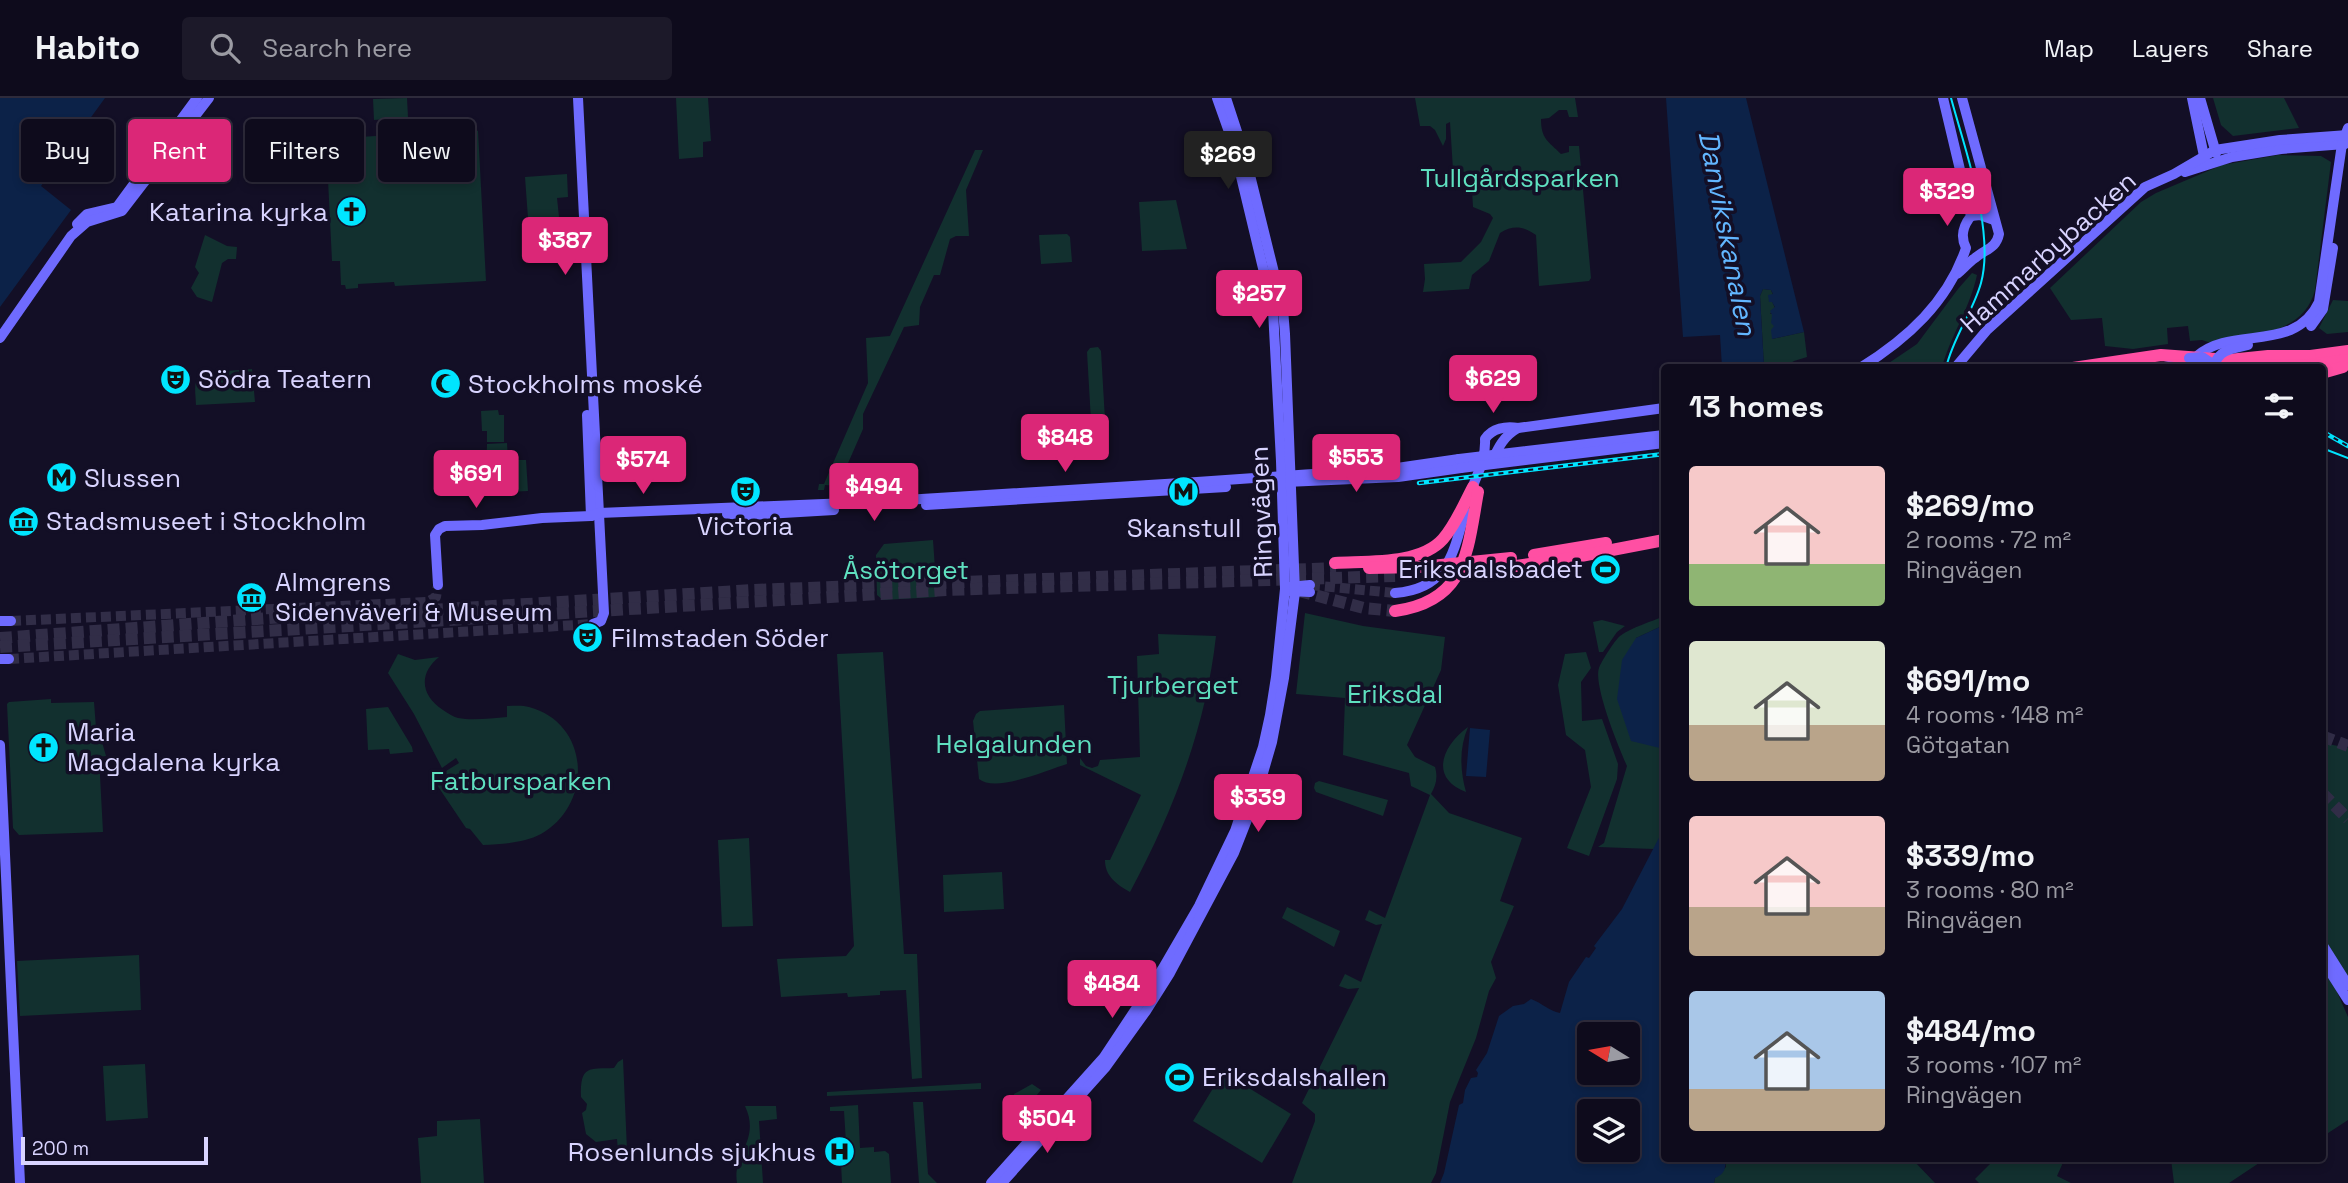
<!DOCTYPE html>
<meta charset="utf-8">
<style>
:root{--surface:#0e0b1c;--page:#1c1929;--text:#f1f3f6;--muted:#9b9ba3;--line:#2e2b3b;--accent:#db2777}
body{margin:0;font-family:"Space Grotesk",sans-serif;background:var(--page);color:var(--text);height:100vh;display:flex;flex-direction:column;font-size:26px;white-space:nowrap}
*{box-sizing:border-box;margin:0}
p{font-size:23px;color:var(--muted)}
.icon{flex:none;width:38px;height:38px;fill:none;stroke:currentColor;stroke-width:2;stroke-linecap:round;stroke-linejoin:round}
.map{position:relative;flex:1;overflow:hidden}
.drawer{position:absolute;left:1661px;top:266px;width:665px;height:798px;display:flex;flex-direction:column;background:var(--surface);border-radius:7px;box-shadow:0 4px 10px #0003,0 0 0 2px var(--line)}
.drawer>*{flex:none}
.top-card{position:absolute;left:21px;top:21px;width:665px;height:63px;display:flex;gap:14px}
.needle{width:46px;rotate:281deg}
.controls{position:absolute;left:1577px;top:924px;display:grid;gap:14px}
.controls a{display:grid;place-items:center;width:63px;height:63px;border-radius:7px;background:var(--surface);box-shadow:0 4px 10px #0003,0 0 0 2px var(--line);font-size:35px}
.scale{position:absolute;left:21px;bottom:18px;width:187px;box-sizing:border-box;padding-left:7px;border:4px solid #d9d4ff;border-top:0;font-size:19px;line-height:24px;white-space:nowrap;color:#d9d4ff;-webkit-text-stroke:5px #130f26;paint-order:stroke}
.price{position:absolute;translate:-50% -60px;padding:0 16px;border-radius:7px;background:var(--accent);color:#fff;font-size:23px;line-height:46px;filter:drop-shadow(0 2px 4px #0008)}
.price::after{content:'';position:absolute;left:50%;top:42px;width:21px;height:16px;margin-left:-10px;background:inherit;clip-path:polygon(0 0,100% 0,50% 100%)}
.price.on{background:#222;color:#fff}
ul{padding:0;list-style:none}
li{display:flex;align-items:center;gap:21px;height:175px;padding:0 28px}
li span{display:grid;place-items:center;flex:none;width:196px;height:140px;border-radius:7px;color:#555}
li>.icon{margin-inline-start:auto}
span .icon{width:84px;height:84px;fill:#fffc;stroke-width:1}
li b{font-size:30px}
h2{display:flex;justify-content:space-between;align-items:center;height:84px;padding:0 28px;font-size:30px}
.chip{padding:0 24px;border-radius:7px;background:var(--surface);box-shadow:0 4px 10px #0003,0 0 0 2px var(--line);font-size:24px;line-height:63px}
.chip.on{background:var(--accent);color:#fff}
header{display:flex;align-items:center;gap:42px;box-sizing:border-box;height:98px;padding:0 35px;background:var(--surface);border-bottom:2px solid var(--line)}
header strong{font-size:33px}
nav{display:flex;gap:38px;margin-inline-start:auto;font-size:24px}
.search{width:490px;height:63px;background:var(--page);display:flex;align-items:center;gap:18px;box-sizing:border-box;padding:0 24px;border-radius:7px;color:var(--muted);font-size:26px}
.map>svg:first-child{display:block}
.green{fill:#12302f}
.water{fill:#0c2248;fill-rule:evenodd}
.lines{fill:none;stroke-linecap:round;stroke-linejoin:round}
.secondary-tunnel{stroke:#312d47;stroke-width:10;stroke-dasharray:10 5;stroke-linecap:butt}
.highway-tunnel{stroke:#312d47;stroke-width:12;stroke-dasharray:12 6;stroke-linecap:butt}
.secondary{stroke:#6f6bff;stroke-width:10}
.highway{stroke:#ff4fa3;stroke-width:12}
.tram{stroke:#00e5ff;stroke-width:2}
.rail-casing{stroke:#00e5ff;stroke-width:4.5}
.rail{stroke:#130f26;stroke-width:2;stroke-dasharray:5;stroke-linecap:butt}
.secondary-bridge{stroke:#6f6bff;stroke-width:10}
.highway-bridge{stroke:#ff4fa3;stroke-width:12}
.labels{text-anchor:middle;stroke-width:7;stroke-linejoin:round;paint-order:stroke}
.park-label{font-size:26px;fill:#5fe0c0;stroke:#130f26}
.poi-label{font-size:26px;fill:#d9d4ff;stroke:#130f26;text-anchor:start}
.street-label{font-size:26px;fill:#d9d4ff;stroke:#130f26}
.water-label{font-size:28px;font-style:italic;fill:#62b6ff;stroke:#130f26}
</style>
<header>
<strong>Habito</strong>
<div class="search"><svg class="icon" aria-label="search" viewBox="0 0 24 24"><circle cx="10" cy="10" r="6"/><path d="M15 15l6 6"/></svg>Search here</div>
<nav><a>Map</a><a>Layers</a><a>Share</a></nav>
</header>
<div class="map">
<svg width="2348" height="1085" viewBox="0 0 2348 1085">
<rect width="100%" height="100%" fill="#130f26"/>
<g class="green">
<path d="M407,0L408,19L374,22L373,1Z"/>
<path d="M676,0H708L711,43L703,44V59L679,61Z"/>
<path d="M1415,0H1575L1578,19H1569L1567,12H1559L1549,20L1541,21C1541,41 1548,43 1561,56L1569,54V48H1579L1591,180L1589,183L1539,188L1536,137C1523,128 1513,127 1500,135L1489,163L1472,177L1469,191L1423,194L1425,181L1424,166L1461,164L1481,144L1493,120L1490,116L1473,109L1471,75L1453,72L1450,24L1446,26V41L1443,48L1435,32L1430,28H1420Z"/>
<path d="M2213,0H2284L2299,30L2233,38L2221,27Z"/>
<path d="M476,32L478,33L486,183L395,188L394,184L358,186V190L346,191L345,187H341L340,163H332L326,41Z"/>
<path d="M975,52H983L966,92L969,138H956L950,141L940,177H934L920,209L919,227L904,229L863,316V331L838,388L825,387L824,392H818L819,386H824L868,285L866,240L890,238Z"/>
<path d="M2278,57L2321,58L2331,64L2315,192C2304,237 2249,238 2211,245L2202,242L2190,243L2188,228L2167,230L2168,246L2133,251L2105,248L2102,220L2071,222L2050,190L2141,104L2156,95L2222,67Z"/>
<path d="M567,76L568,99L557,100L559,119L528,120L525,79Z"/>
<path d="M1176,102L1187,151L1142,153L1139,104Z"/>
<path d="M1067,136L1070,139L1072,164L1041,166L1039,137Z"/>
<path d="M205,137L227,148L237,149L236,161H228L222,165L212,204L197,199L191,190L199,175L195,169Z"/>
<path d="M1972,175L1977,177C1970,210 1951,237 1942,269H1883L1917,246L1958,191Z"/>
<path d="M1763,191L1771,192L1773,197H1769L1775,210L1770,216H1772L1775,228L1772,241L1804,234L1807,259L1794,263L1784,269H1764L1760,198Z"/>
<path d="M2333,202L2348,203V234L2327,236L2319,230Z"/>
<path d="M1098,249L1101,253L1106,339L1103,344H1095L1092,340L1087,254L1090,250Z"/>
<path d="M252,271L255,304L196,307C196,296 192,282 202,275Z"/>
<path d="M498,312L499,317H504V344H487V333H482L481,313Z"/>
<path d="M507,345L508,362H526L528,393L491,395L486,390L487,346Z"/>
<path d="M933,442L937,499L883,502L877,497L876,457L884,446Z"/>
<path d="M1305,515L1363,528L1445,539L1441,572L1407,647L1415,659L1435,669C1438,680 1436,687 1431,696L1449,715L1522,740L1500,803L1514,808L1491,864L1496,880L1489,893L1476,940L1450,1004L1436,1075L1431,1085H1292L1315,1023V1016L1302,1005L1359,890L1348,891L1339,888L1345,876L1361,884L1382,826L1376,827L1365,822L1369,812L1385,820L1430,697L1411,688L1409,675L1343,657L1345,600L1296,596Z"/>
<path d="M1664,518V527L1636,540L1660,649L1664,651V730L1654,751L1598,749L1604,745L1627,668C1619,650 1593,587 1599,570C1601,564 1615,542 1620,538C1632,529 1651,524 1664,518Z"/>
<path d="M1602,522L1625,528L1617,534L1603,554H1599L1593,524Z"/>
<path d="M1158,536L1216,538C1206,629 1173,714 1130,794C1116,786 1105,778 1105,762H1110L1141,697L1080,667V660L1086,668L1092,670L1098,668L1100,662L1140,659L1137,558L1159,556Z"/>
<path d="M883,554L904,856H917L922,980L912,981L906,892L880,893V897L848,899L847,895L781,899L777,861L846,858L854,848L837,556Z"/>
<path d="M1586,554L1591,570L1581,584L1582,623L1602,621L1618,666L1617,681L1589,758L1567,750L1591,689L1585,652L1566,637L1558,587L1565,556Z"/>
<path d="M398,556L415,562L439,559C418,576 421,598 443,612C448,615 453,619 458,620C473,623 492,620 507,619V608C514,608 522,607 529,609C590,625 594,706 541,736C524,745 502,746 483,747L470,731L466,730L433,681L459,665L456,660L442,670L414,616L388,575Z"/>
<path d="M51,601V605L94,604L97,643L102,644L106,658L99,659L103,734L19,737L13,730L7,606L9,604Z"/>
<path d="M1064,607L1067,666C1047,672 996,695 979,681L973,623L976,616L980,613Z"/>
<path d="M388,609L412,649L413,654L390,656L389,651L368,652L366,611Z"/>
<path d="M1468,629C1459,650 1460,672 1466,694C1429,680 1442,648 1468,629Z"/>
<path d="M2323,645L2348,650V879L2322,839Z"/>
<path d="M1319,683L1388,702L1383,718L1316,694L1314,690L1315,685Z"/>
<path d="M749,740L753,828L722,829L718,742Z"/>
<path d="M1002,774L1004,811L944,814L943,777Z"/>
<path d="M1287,809L1340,833L1334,849L1282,820Z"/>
<path d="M139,857L141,912L20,918L17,863Z"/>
<path d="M2322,869L2334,887L2348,919V1022L2322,1039Z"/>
<path d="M623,961L627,1052L618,1053L617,1041L596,1044L586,1036L582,1015L586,1012L587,1006L581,999C580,967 589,971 614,970L618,964Z"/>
<path d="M145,966L148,1020L106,1023L103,968Z"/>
<path d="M1223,974L1291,1016L1262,1065L1193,1023Z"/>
<path d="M981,985V991L827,998V994Z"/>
<path d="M1032,986L1041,992L1036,998L1042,1004L1019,1030L1016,1029L1014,996Z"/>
<path d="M913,1004H923L928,1076L937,1085H919Z"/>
<path d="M858,1007L860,1050L874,1049V1054L885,1053L889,1056L891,1085H842L840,1045H846L844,1013H830V1009Z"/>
<path d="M745,1008H776L777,1021L759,1023L763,1085H737C732,1056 761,1042 745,1008Z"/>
<path d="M480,1021L484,1085H421L418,1040L437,1038V1023Z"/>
<path d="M1725,1060L1916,1061L1914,1063L1935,1085H1714L1715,1080L1726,1069Z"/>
<path d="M2065,1060L2057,1078L2071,1085H1979L1975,1081L1995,1061Z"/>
<path d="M2171,1061H2220L2232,1064L2235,1061H2265L2229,1085H2174Z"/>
</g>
<g class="water">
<path d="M0,0H105L41,88L71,112L0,209Z"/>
<path d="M1666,0H1746L1804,234L1772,241L1771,232L1774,228L1771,225L1772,217L1770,213L1775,209L1772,204H1769L1768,197L1773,196L1771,192L1763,191L1760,198L1764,269H1742L1741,266L1722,269L1720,237L1683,239Z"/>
<path d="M1664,527V651L1631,643L1617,601L1622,562L1636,540Z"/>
<path d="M1470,630L1490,632L1486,679L1466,678Z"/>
<path d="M1664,730V1060L1725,1061C1726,1070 1725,1076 1715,1080L1714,1085H1440L1444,1075L1459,1007L1463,1005L1465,992L1471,980L1477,979L1478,975L1476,972L1487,955L1499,918L1513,908L1524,906L1531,901C1542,905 1549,913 1560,915L1569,884L1586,859L1589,860L1596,850L1594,848L1622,811ZM1589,936H1628V975H1589ZM1589,1013H1628V1052H1589Z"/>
</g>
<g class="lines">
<g class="secondary-tunnel">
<path d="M1310,487L1395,495"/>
<path d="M11,523L427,504L436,499L438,487"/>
<path d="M9,561L593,526"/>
</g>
<g class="highway-tunnel">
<path d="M1299,493L1364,510L1395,513"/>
<path d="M0,540L297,518L365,516L753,492L1336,470"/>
<path d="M0,549L946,492L1395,478"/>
<path d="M2322,638L2348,648"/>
<path d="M2322,695L2348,721"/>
</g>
<g class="secondary">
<path d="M578,0L604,515L601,523L593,526"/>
<path d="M2192,0L2205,63"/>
<path d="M2200,0L2216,55"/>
<path d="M2185,74L2232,59L2281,51L2345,46"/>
<path d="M1971,118L1980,117L1994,122"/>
<path d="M77,126L87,116L117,109L197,0"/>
<path d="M1957,176C1963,171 1968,165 1975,160C1985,151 1996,151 1999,136L1962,0"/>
<path d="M2311,228L2323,211L2333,150"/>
<path d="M0,240L71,138L87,124L122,113L209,0"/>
<path d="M2197,258C2232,227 2295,256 2319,204L2342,46L2348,30"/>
<path d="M1860,270C1907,241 1948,204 1966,150C1960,138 1963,128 1971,118L1943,0"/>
<path d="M1955,270L1987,232L2145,89L2174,76L2215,52L2280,42L2348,37"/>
<path d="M2160,270L2184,265"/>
<path d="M587,317L591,418"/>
<path d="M1492,363C1499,348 1504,338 1518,330"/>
<path d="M1286,384L1398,379L1461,370"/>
<path d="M1471,393C1478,374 1486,361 1485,341C1492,330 1506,328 1518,330L1664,310"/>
<path d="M926,407L1226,389"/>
<path d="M727,416L749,417L834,412"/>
<path d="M438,487L435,437L439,431L445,428L482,427L542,420L591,418L599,415L873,404L1197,384L1397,370L1459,361"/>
<path d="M1290,489L1310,487"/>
<path d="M1290,493L1310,494"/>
<path d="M1395,495C1447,491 1453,457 1465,414"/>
<path d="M0,523H11"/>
<path d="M0,561H9"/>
<path d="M0,647L20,1085"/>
<path d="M2322,846L2348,887"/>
<path d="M2322,861L2348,902"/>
<path d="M991,1085L1104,959L1163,870L1199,808L1235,733L1263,649L1270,617L1276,579L1285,491L1281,363L1273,212L1233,45L1217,0"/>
<path d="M1002,1085L1105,970L1146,913L1170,875L1234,755L1256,699L1272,644L1284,580L1295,494L1285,236L1283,211L1246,61L1226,0"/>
</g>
<g class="highway">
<path d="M2303,259L2348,253"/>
<path d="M2073,270L2161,257L2229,262L2268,258H2310"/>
<path d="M2287,270L2348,262"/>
<path d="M2322,275L2343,269"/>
<path d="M1534,457L1606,445"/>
<path d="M1335,465C1368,463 1420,467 1443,441C1456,426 1464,406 1473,389"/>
<path d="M1509,469L1565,461L1664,442"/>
<path d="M1369,470L1421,469"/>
<path d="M1395,513C1467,503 1467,454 1478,394"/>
</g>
<g class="tram">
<path d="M1946,270C1953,239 1973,214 1981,185C1995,133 1965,52 1951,0"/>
<path d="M2322,350L2348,360"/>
</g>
<defs>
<g id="rail">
<path d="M2325,335L2348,348"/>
<path d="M1419,385L1664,356"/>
</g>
</defs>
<use href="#rail" class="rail-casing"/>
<use href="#rail" class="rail"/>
<g class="secondary-bridge">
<path d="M2189,260L2202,259L2214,267C2220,251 2232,251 2248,247"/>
<path d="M1459,361L1664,337"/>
<path d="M1461,370L1664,345"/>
</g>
<path class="highway-bridge" d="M1421,469L1511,460"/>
</g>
<defs>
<symbol id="church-disc" viewBox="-11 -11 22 22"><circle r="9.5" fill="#00e5ff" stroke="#130f26"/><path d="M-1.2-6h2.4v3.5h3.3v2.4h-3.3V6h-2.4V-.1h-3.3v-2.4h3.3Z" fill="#111"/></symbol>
<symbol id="theatre-disc" viewBox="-11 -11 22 22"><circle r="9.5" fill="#00e5ff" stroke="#130f26"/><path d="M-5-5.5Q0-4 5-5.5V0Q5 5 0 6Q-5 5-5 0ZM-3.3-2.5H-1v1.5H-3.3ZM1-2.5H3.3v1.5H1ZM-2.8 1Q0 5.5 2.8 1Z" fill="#111"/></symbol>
<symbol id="mosque-disc" viewBox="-11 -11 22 22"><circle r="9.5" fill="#00e5ff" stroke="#130f26"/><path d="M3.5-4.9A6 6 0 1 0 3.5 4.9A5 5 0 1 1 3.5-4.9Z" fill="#111"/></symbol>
<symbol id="metro-disc" viewBox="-11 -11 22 22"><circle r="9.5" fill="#00e5ff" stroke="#130f26"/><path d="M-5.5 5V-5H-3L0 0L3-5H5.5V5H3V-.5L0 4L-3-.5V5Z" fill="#111"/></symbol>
<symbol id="museum-disc" viewBox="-11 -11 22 22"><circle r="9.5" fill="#00e5ff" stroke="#130f26"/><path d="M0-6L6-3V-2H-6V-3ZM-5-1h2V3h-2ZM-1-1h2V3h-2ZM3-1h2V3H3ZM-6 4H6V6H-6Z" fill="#111"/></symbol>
<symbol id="stadium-disc" viewBox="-11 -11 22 22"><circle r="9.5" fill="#00e5ff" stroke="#130f26"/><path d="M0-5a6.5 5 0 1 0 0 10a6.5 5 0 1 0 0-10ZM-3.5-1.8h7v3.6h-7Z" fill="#111"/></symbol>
<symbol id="hospital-disc" viewBox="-11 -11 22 22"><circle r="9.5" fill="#00e5ff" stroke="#130f26"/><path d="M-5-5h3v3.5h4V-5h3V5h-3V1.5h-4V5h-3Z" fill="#111"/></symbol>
</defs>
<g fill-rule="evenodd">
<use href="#church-disc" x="334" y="96" width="35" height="35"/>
<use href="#theatre-disc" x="158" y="264" width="35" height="35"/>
<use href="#mosque-disc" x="428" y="268" width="35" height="35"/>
<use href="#metro-disc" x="44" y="362" width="35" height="35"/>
<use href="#theatre-disc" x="728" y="376" width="35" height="35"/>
<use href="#metro-disc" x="1166" y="376" width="35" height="35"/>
<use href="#museum-disc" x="6" y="406" width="35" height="35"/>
<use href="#stadium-disc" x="1588" y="454" width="35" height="35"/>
<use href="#museum-disc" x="234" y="482" width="35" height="35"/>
<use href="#theatre-disc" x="570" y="522" width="35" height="35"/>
<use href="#church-disc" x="26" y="632" width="35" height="35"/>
<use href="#stadium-disc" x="1162" y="962" width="35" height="35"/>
<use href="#hospital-disc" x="822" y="1036" width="35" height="35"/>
</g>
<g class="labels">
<g class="park-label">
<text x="1520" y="89">Tullgårdsparken</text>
<text x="906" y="481">Åsötorget</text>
<text x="1173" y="596">Tjurberget</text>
<text x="1395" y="605">Eriksdal</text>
<text x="1014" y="655">Helgalunden</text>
<text x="521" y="692">Fatbursparken</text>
</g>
<g class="poi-label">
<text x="328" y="123" text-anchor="end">Katarina kyrka</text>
<text x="198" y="290">Södra Teatern</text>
<text x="468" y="295">Stockholms moské</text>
<text x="84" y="389">Slussen</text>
<text x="46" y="432">Stadsmuseet i Stockholm</text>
<text x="745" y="437" text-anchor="middle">Victoria</text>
<text x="1184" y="439" text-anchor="middle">Skanstull</text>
<text x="1583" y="480" text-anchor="end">Eriksdalsbadet</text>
<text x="275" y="493">Almgrens<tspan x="275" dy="30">Sidenväveri &amp; Museum</tspan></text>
<text x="611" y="549">Filmstaden Söder</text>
<text x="67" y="643">Maria<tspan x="67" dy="30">Magdalena kyrka</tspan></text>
<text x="1202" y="988">Eriksdalshallen</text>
<text x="816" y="1063" text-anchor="end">Rosenlunds sjukhus</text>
</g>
<g class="street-label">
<text transform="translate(2048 154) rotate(-42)" y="9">Hammarbybacken</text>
<text transform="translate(1261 414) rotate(-92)" y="9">Ringvägen</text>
</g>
<g class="water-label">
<text transform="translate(1728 135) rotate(79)" y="10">Danvikskanalen</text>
</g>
</g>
</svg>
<div class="controls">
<a><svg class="needle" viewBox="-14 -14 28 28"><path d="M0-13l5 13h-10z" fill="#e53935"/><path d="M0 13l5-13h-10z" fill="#9b9ba3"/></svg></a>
<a><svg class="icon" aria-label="layers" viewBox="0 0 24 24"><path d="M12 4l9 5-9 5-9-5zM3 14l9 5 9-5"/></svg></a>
</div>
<div class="scale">200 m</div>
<b class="price on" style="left:1228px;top:93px">$269</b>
<b class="price" style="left:1947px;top:130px">$329</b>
<b class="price" style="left:565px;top:179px">$387</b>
<b class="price" style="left:1259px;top:232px">$257</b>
<b class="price" style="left:1493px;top:317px">$629</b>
<b class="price" style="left:1065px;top:376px">$848</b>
<b class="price" style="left:1356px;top:396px">$553</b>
<b class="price" style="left:643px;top:398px">$574</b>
<b class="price" style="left:476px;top:412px">$691</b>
<b class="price" style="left:874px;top:425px">$494</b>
<b class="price" style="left:1258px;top:736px">$339</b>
<b class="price" style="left:1112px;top:922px">$484</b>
<b class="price" style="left:1047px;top:1057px">$504</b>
<div class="top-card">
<a class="chip">Buy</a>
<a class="chip on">Rent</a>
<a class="chip">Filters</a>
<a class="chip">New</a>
</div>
<section class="drawer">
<h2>13 homes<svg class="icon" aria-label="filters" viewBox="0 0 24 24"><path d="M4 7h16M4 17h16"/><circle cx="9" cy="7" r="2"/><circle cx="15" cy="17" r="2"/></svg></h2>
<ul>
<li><span style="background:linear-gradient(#f6c9c9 70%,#8fb573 0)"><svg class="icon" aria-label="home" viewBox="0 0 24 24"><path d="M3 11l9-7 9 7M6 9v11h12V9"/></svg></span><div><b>$269/mo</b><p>2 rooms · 72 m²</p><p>Ringvägen</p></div></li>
<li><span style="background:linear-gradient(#dfe7d0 60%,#b9a48a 0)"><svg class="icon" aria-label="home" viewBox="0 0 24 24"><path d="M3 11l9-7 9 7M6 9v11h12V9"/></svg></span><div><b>$691/mo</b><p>4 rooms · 148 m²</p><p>Götgatan</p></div></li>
<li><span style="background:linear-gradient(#f6c9c9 65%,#b9a48a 0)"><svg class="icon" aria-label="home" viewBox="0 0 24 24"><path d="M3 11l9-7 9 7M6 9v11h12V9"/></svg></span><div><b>$339/mo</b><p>3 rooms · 80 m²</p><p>Ringvägen</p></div></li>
<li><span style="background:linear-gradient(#a9c7e8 70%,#b9a48a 0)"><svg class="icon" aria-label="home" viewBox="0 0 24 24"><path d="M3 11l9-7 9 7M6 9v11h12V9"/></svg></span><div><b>$484/mo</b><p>3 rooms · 107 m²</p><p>Ringvägen</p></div></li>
</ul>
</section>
</div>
